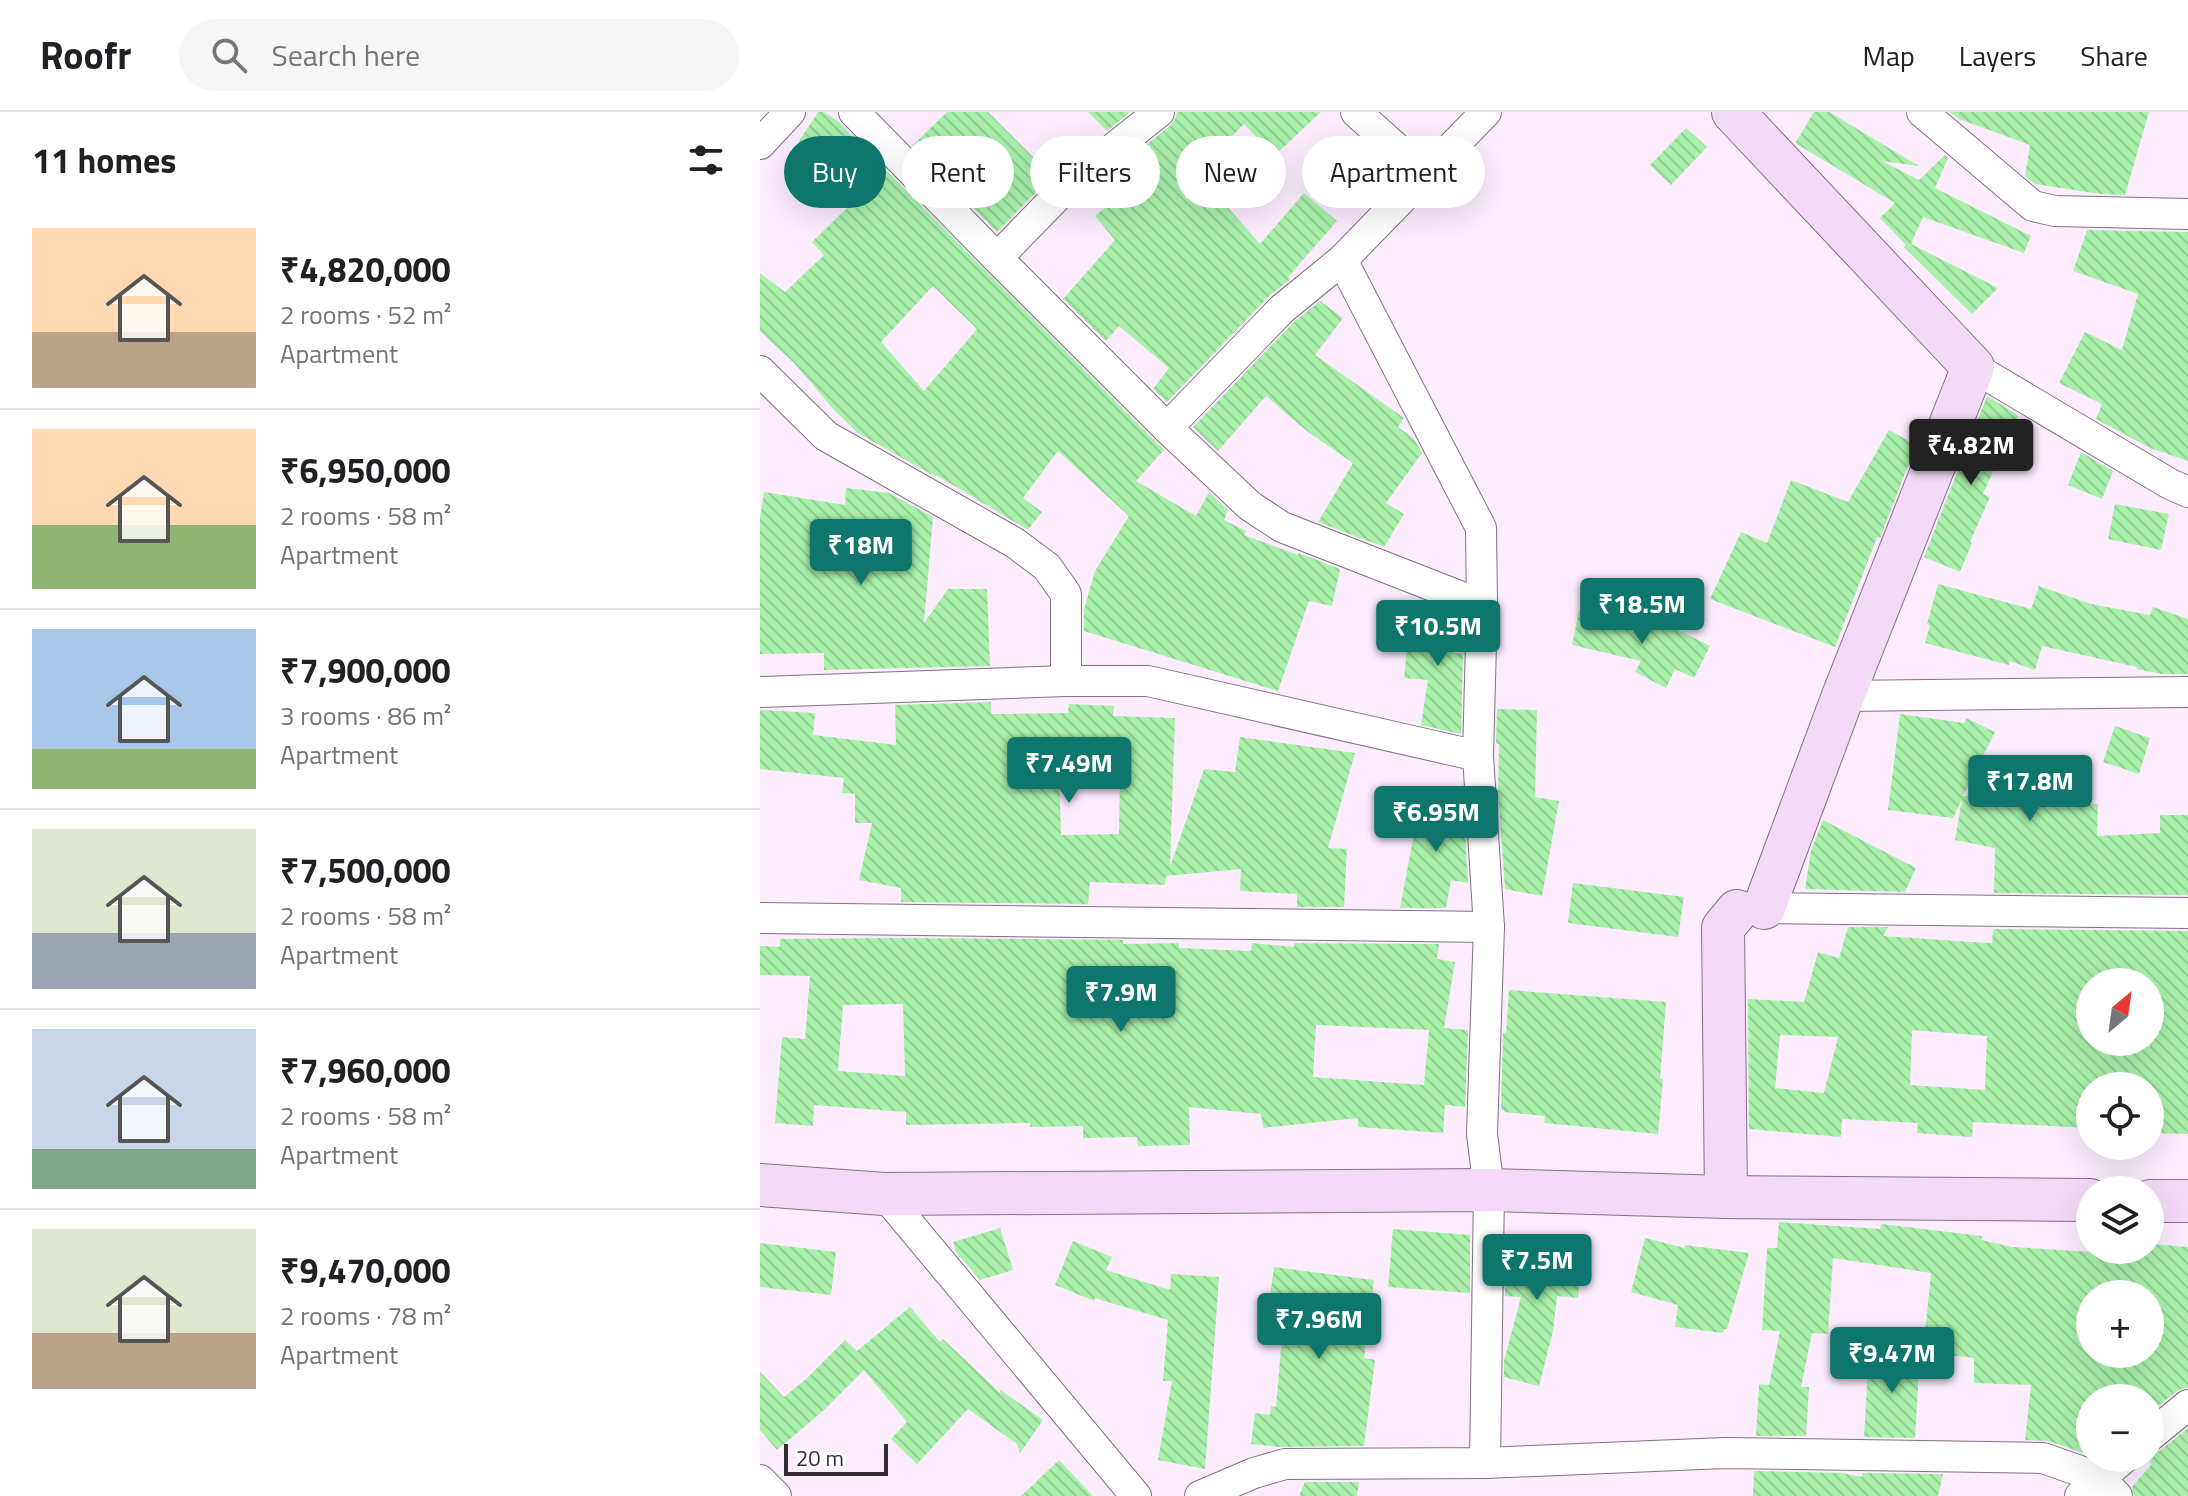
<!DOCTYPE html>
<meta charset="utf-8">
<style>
:root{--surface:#fff;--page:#f6f6f6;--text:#202124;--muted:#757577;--line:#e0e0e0;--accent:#0f766e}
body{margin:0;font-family:"Titillium Web",sans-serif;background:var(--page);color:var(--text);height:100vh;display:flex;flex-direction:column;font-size:30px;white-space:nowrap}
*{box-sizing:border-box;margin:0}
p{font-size:26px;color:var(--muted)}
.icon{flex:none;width:44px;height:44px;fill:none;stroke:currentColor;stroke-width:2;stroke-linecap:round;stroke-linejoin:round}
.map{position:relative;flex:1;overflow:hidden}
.details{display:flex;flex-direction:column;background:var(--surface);width:760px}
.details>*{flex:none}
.banner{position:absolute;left:24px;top:24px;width:760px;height:72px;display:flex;gap:16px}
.needle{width:52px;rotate:29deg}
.tools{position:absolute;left:1316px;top:856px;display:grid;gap:16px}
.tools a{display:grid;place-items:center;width:88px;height:88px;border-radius:50%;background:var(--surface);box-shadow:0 8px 32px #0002;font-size:40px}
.scale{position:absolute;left:24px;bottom:20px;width:104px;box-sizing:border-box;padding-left:8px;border:4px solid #342c35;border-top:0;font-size:22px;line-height:28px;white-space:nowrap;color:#342c35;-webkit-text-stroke:6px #fff;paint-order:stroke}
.price{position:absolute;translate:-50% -68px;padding:0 18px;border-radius:8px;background:var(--accent);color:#fff;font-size:26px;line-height:52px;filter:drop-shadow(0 2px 4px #0008)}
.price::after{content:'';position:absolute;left:50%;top:48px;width:24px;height:18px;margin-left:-12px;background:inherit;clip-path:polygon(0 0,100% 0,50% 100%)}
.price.current{background:#222;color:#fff}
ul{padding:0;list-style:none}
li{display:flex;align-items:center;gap:24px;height:200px;padding:0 32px}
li+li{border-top:2px solid var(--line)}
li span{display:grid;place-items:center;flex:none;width:224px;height:160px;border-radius:0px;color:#555}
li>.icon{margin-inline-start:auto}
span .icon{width:96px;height:96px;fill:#fffc;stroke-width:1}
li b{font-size:34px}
h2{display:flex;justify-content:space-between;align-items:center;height:96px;padding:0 32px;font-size:34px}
.chip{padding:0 28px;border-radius:36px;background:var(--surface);box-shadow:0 8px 32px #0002;font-size:28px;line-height:72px}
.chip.current{background:var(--accent);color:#fff}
header{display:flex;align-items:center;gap:48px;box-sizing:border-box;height:112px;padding:0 40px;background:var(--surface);border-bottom:2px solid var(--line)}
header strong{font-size:38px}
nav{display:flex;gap:44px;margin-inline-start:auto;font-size:28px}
.search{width:560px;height:72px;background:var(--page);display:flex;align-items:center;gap:20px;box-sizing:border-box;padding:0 28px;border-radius:44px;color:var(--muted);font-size:30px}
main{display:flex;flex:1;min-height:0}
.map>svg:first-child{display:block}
.building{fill:url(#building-back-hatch);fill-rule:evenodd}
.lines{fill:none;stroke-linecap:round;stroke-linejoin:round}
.street-casing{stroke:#827084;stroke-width:32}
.secondary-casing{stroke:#827084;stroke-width:44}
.street{stroke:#fff;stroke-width:30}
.secondary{stroke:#f5d9f9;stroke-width:42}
</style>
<header>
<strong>Roofr</strong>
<div class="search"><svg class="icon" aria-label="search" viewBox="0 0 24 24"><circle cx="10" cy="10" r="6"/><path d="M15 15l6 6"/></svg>Search here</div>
<nav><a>Map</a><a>Layers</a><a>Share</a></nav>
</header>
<main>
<section class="details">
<h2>11 homes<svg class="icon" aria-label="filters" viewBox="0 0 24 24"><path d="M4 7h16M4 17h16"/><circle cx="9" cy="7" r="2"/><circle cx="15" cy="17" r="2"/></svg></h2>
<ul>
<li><span style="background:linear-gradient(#ffd9b3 65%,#b9a48a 0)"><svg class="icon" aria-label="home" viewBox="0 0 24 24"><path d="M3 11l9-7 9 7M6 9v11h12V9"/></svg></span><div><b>₹4,820,000</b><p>2 rooms · 52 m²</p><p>Apartment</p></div></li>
<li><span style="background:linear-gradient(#ffd9b3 60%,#8fb573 0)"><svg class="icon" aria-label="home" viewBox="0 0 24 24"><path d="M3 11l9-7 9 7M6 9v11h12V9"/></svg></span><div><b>₹6,950,000</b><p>2 rooms · 58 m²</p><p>Apartment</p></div></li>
<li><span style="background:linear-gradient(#a9c7e8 75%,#8fb573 0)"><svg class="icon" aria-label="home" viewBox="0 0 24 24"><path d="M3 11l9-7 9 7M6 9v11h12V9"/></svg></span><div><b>₹7,900,000</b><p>3 rooms · 86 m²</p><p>Apartment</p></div></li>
<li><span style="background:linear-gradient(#dfe7d0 65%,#9aa5b1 0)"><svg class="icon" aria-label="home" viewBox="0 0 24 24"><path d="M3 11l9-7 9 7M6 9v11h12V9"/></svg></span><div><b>₹7,500,000</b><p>2 rooms · 58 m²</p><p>Apartment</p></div></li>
<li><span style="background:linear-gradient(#c9d6e8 75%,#7fa58c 0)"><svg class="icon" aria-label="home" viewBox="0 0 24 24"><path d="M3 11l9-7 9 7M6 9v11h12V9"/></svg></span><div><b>₹7,960,000</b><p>2 rooms · 58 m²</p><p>Apartment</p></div></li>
<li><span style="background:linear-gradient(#dfe7d0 65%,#b9a48a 0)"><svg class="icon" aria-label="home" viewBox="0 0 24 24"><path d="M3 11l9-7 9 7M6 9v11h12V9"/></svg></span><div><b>₹9,470,000</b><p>2 rooms · 78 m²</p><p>Apartment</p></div></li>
</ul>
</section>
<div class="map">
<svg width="1428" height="1384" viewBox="0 0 1428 1384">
<defs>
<pattern id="building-back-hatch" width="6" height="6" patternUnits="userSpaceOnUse" patternTransform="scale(2)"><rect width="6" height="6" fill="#a9f1ab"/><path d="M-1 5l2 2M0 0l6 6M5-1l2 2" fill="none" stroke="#92cf94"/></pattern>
</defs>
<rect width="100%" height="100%" fill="#fcecfe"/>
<g class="building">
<path d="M58,0H64L79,10L94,26L68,68L30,43Z"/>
<path d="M187,0H228L292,64L237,120L152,34Z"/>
<path d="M328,0H370L347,19Z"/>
<path d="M417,0H561L514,44L484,12L439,57L469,86L464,91L500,132L544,81L577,109L528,165L530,167L509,184L407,290L393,277L409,256L359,214L346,229L303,187L355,128L335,104L388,60L372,44L410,14L415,7Z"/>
<path d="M1054,0H1069L1159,54L1122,49L1159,68L1185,43L1188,46L1175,76L1271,124L1264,141L1163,105L1151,132L1238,176L1212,202L1144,135L1146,133L1120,106L1135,91L1035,31Z"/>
<path d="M1190,0H1389L1365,83L1340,82L1275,72L1265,64L1270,33L1199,7Z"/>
<path d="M926,16L947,35L911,73L890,53Z"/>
<path d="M126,58L404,338L376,369L436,404L449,380L468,398L464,408L486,419L484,423L538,443L539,441L580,457L572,494L549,489L518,579L324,519V497L335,459L369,404L298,339L263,386L282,400L268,418L176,363V365L98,321L76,300L34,251L0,219V161L25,180L64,143L52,130ZM173,174L217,217L164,279L121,230Z"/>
<path d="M1327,118L1428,120V349L1390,336L1336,307L1342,292L1299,271L1325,220L1362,238L1378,182L1313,159Z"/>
<path d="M560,189L583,206L555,243L644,306L638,315L654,327L662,341L626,391L644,402L624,435L558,410L593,351L548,320L506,284L458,339L433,315L534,210Z"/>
<path d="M1227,284L1258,303L1248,334L1245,333L1223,382L1230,385L1210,430L1212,431L1200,460L1164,445Z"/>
<path d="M1129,318L1156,333L1120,426L1117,425L1075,535L950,487L981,420L1007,431L1031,368L1088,390Z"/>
<path d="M1321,340L1353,359L1342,387L1308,373Z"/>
<path d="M86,376L129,381L173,405L164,511L188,477H227L230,554L64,558V541L0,542V406L4,380L85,393Z"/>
<path d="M1355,392L1409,402L1401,438L1348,427Z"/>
<path d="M1178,472L1271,497L1279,474L1331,492L1390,503L1393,495L1428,507V562H1401L1377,557V555L1282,534L1275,558L1250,549L1249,553L1165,531L1170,513L1167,512Z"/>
<path d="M664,490L701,504L693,541L703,542L701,622L661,613L668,568L644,566L647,537L654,538Z"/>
<path d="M819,498L897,516L900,509L950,534L934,566L915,557L906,576L875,560L881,549L812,533Z"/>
<path d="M231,590V602L308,601L309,592L354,594L353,604L415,606L410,755L444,657L475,660L480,625L595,641L568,736L587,737L584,795H537V782L480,779L481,757L406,764L405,773L330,770L328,792L141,790V776L99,768L112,711H95V682L82,681L84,666L0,657V598L55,601L53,623L136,633L135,593ZM299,654L360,658L359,722L301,723Z"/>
<path d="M737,597L777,598L775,685L799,689L782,784L745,777L738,678L739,632H736Z"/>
<path d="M1140,602L1204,611L1206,606L1235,620L1203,684L1282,687V690L1338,692L1337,724L1400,721V703H1428V783L1234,781L1235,736L1195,728L1202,687L1193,706L1128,698Z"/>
<path d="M1355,614L1390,626L1379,662L1343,650Z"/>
<path d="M664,682L703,690L708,771L691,768L686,796H640L654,722L656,723Z"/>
<path d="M1063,708L1156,756L1145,780L1045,777L1051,739Z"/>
<path d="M813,771L924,785L918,825L808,811Z"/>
<path d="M1088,815H1128L1123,824L1227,831H1232L1233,817L1428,819V1022L1390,1021V974H1330V1016L1213,1010L1212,1025L1157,1021L1158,1011L1082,1007L1081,1025L989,1017L988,887L1044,890L1058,840L1079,846ZM1328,870H1390V935L1334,933V930H1330V922H1328ZM1152,918L1227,924L1225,978L1150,973ZM1020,923L1078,925L1064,981L1015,976Z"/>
<path d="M131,826L363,828V832L419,831V836L491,839L492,831L534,835V831L679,832L677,847L695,850L684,916L708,918L705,995L685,993L683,1021L598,1015V1006L503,1016L501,1002L429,995L430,1033L378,1034L377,1025L323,1026V1014L270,1015V1011L146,1013V1000L54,993L53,1014L15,1011L22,925L45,927L50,864L0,863V834L20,835V827ZM143,892L145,964L78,959L83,893ZM556,913L669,918L664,973L553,965Z"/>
<path d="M749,878L906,890L900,967H903L898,1022L784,1011L785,1004L744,1000V998H741L743,921H746Z"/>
<path d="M1019,1110L1120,1117L1121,1112L1222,1124L1221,1128L1253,1135L1332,1140V1138H1392V1132L1428,1135V1275L1417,1279L1390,1301V1286H1330V1343L1288,1329L1265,1328L1271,1273L1214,1271V1246L1163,1240L1171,1161L1073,1146L1068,1222L1052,1221L1041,1275H1049L1046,1324H996L999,1272L1009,1273L1020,1219L1002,1218L1007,1136H1017ZM1330,1182H1390V1242H1330Z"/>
<path d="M240,1116L253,1158L220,1168L196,1140L193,1130Z"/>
<path d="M633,1117L710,1123V1181L628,1175Z"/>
<path d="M885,1126L925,1136V1133L989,1141L967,1217H964L963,1221L915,1215L918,1193L871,1180Z"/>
<path d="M746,1128L822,1135L818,1186L797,1184L793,1219L779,1274L744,1265V1249L761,1185L745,1184Z"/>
<path d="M313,1129L352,1145L346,1158L410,1178L411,1162L459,1165L445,1357L398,1348L412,1269H403L408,1208L335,1186L334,1189L295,1173Z"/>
<path d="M0,1131L76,1140L71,1183L0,1175Z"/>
<path d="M514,1155L614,1168L604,1246L615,1248L604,1334L518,1335L491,1332L495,1301L510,1303L511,1294L516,1295L522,1225L505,1222Z"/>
<path d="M150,1195L180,1230L183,1227L241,1282L239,1277L283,1308L260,1341L257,1332L208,1297L157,1352L131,1327L147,1310L104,1258L64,1298L17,1338L0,1318V1260L24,1285L45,1268L85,1228L97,1239Z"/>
<path d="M1109,1238L1160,1242L1155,1326L1104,1325Z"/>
<path d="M1428,1316V1384H1374L1372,1375L1392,1352L1390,1351V1342L1401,1338Z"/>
<path d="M299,1348L333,1384H261Z"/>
<path d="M994,1359L1082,1361L1102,1365V1361L1183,1362L1178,1384H993Z"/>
<path d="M545,1370H599L597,1384H539Z"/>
</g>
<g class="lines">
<defs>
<g id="street">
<path d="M94,0L237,146L407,316L490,394L522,415L722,493"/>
<path d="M596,0L666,63"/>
<path d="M1162,0L1273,94L1295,99L1428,102"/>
<path d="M0,32L30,0"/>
<path d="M237,146L310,71L399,0"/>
<path d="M1213,255L1410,372L1428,380"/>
<path d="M0,259L66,324L255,431L287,455L306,482V569"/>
<path d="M407,316L522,197L582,148"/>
<path d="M0,580L306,569H388L718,644"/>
<path d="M1083,584L1428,580"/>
<path d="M987,798L1004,796L1428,801"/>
<path d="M0,806L729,815L718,644L722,493L721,416L582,148L726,0"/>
<path d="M124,1082L376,1384"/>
<path d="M1390,1324L1428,1293"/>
<path d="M725,1351L729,1078L722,1022L729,815"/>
<path d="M0,1368L16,1384"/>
<path d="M440,1384L494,1361L525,1352L725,1351L965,1341L1283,1346L1340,1366L1357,1384"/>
<path d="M1320,1384L1364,1346"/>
</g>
<g id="secondary">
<path d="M973,0L1213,255L1083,584L1004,796"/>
<path d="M0,1073L124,1082L729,1078L966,1085L1330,1088"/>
<path d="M966,1085L963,816L977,799"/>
<path d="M1390,1089H1428"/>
</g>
</defs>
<use href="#street" class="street-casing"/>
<use href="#secondary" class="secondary-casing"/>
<use href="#street" class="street"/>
<use href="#secondary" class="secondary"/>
</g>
</svg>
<div class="tools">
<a><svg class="needle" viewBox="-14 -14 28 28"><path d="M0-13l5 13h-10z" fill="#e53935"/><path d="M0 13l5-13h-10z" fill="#757577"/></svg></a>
<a><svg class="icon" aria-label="locate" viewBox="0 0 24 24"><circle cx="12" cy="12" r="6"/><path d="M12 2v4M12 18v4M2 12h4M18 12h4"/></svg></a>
<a><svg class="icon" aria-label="layers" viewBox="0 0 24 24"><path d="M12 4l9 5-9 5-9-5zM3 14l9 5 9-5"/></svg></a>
<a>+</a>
<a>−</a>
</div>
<div class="scale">20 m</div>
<b class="price current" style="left:1211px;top:375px">₹4.82M</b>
<b class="price" style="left:101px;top:475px">₹18M</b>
<b class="price" style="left:882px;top:534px">₹18.5M</b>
<b class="price" style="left:678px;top:556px">₹10.5M</b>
<b class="price" style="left:309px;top:693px">₹7.49M</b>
<b class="price" style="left:1270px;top:711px">₹17.8M</b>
<b class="price" style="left:676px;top:742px">₹6.95M</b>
<b class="price" style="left:361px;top:922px">₹7.9M</b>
<b class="price" style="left:777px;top:1190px">₹7.5M</b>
<b class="price" style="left:559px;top:1249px">₹7.96M</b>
<b class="price" style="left:1132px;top:1283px">₹9.47M</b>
<div class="banner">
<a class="chip current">Buy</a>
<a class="chip">Rent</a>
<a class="chip">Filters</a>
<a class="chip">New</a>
<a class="chip">Apartment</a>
</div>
</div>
</main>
